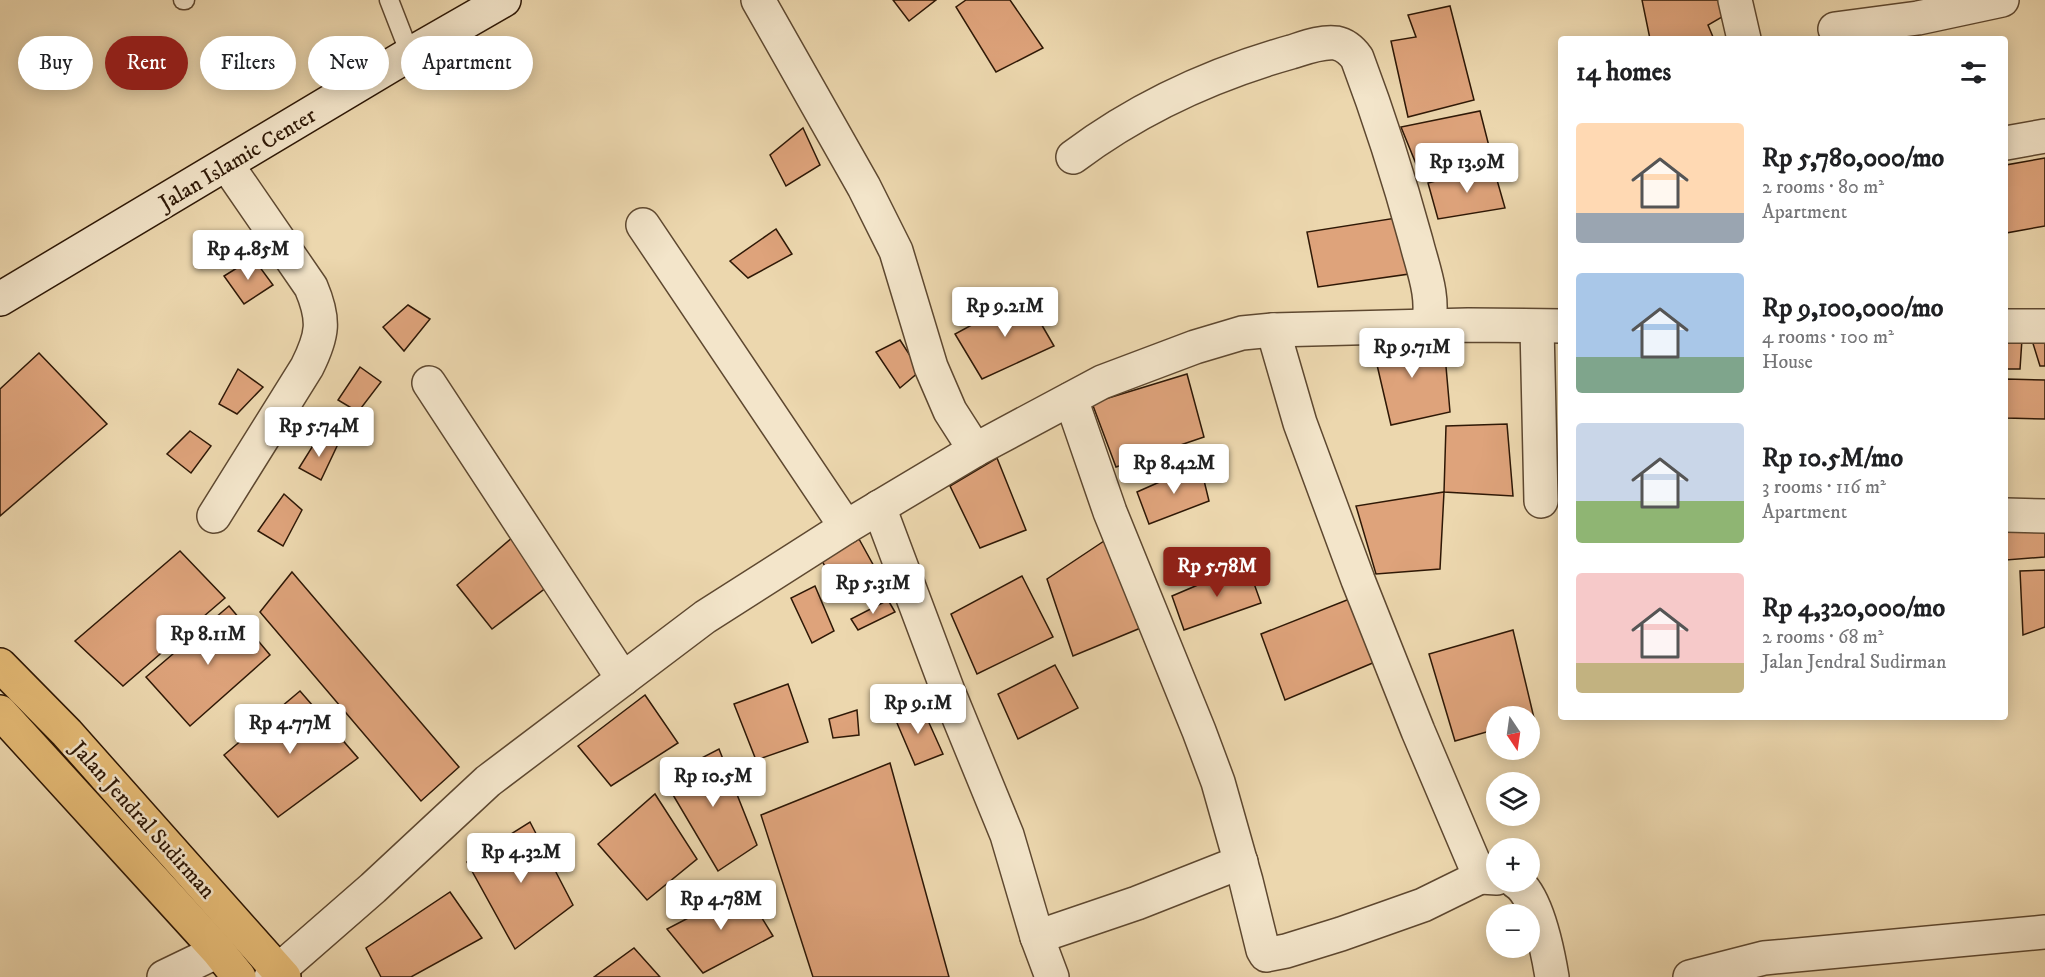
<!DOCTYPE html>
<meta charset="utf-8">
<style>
:root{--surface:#fff;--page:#f6f6f6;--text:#202124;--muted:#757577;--accent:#8f2418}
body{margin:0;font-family:"IM FELL DW Pica",serif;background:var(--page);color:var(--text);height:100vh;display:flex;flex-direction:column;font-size:22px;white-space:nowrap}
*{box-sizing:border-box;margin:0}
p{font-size:20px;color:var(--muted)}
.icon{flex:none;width:33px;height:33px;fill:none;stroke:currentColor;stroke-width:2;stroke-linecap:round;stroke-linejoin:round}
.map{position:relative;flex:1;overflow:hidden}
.drawer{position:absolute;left:1558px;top:36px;width:450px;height:684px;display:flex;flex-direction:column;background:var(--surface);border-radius:6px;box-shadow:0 3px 15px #0003}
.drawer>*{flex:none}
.hud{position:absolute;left:18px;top:36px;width:570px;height:54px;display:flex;gap:12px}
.needle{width:39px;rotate:167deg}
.controls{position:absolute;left:1486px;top:706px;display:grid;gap:12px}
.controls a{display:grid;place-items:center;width:54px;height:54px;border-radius:50%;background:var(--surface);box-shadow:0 3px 15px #0003;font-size:30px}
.price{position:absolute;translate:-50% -51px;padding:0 14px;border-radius:6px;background:#fff;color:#222;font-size:20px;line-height:39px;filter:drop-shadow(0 2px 3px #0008)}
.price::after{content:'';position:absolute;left:50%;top:36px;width:18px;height:14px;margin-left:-9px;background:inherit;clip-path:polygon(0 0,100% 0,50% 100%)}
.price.active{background:var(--accent);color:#fff}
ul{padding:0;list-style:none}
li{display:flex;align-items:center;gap:18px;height:150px;padding:0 18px}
li span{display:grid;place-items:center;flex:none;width:168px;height:120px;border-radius:6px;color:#555}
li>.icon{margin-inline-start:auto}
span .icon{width:72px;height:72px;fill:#fffc;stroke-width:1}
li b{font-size:26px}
h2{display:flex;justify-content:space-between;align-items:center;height:72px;padding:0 18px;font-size:26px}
.tag{padding:0 21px;border-radius:27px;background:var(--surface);box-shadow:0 3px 15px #0003;font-size:21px;line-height:54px}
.tag.active{background:var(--accent);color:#fff}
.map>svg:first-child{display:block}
.building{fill:#dea37b;stroke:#2e1806;stroke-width:1.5}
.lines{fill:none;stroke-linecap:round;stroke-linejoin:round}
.lane-casing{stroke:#5e4830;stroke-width:21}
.street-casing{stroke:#5e4830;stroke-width:36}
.secondary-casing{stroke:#2e1806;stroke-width:36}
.highway-casing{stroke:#2e1806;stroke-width:36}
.lane{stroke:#f3e5ca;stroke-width:18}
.street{stroke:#f3e5ca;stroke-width:33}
.secondary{stroke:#f3e5ca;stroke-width:33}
.highway{stroke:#e6bc77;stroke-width:33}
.labels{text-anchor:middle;stroke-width:5;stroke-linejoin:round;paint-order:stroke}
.street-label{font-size:22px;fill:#2e1806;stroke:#f3e5ca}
</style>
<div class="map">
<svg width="2045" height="977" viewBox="0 0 2045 977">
<rect width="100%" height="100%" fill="#ecd7ae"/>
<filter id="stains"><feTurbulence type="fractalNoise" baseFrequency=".00333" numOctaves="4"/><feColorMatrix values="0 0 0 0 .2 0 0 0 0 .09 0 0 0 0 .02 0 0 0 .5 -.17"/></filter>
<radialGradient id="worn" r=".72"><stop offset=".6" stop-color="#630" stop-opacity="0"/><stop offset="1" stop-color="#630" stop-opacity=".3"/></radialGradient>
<g class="building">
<path d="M893,0H936L909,21Z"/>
<path d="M966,0H1010L1043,48L996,72L956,7Z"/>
<path d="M1642,0H1725L1729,13L1708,25L1713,37L1705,39H1650Z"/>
<path d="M1450,6L1474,100L1408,117L1391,41L1416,37L1408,15Z"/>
<path d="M1480,111L1492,158L1421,176L1401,127Z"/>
<path d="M803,128L820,165L786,186L770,155Z"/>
<path d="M2045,158V226L2006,233V165Z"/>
<path d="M1493,166L1505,208L1438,219L1428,183Z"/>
<path d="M1396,218L1409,274L1318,287L1307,232Z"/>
<path d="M776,229L792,254L748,278L730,261Z"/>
<path d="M253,258L273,285L244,304L224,276Z"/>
<path d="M1025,296L1054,346L982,379L955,334Z"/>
<path d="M408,305L430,319L404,351L383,327Z"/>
<path d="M2031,337L2045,338V366H2040Z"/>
<path d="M1371,339L1444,344L1450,412L1391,425Z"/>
<path d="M2022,339L2020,369H2006V340Z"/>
<path d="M900,340L920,371L900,388L876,352Z"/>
<path d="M39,353L107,424L0,516V389Z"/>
<path d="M360,367L381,382L358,412L338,400Z"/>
<path d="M238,369L263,387L237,414L219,404Z"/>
<path d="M1187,374L1204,437L1116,467L1092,403Z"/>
<path d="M2006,379L2045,380V419L2006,418Z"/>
<path d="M1507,424L1513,496L1444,492L1446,426Z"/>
<path d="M190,431L211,446L191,473L167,454Z"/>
<path d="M317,439L338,444L321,480L299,468Z"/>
<path d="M997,458L1026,530L980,548L950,486Z"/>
<path d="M1200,464L1209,501L1149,524L1137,492Z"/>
<path d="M1444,492L1440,569L1376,574L1356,506Z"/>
<path d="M284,494L302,510L283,546L258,531Z"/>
<path d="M2006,525L2045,527V557L2006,560Z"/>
<path d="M514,536L547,587L492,629L457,585Z"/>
<path d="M859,539L881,579L843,599L821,559Z"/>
<path d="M1104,541L1143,627L1073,656L1047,579Z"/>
<path d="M180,551L225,598L123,686L75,641Z"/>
<path d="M1247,564L1261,603L1184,630L1172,596Z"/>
<path d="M2045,570V627L2023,635L2020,571Z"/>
<path d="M292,572L459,767L421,801L260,612Z"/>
<path d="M1022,576L1053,637L977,674L951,614Z"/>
<path d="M815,586L834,631L812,643L791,598Z"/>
<path d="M1352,598L1375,662L1285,700L1261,634Z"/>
<path d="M888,600L895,612L858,630L851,619Z"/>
<path d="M229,606L270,655L190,726L146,677Z"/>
<path d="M1513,630L1534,718L1497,717V729L1455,741L1429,654Z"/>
<path d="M1055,665L1078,708L1018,739L998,694Z"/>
<path d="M788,684L808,742L756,760L734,704Z"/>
<path d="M300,691L358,758L278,817L224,755Z"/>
<path d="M645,695L678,743L611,786L578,746Z"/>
<path d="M921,705L943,754L915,765L894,716Z"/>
<path d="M857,710L859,735L833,738L829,719Z"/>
<path d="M719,749L757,845L718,871L663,778Z"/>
<path d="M890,763L949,977H813L761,815Z"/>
<path d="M655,794L697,859L647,900L598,844Z"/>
<path d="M530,822L573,905L515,949L467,862Z"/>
<path d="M744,889L773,936L703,973L667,929Z"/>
<path d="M450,892L482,938L411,977H381L366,948Z"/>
<path d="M634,948L660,977H594Z"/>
</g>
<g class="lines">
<defs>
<g id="lane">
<path d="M183,0H185"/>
<path d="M389,0L410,54"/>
</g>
<g id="street">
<path d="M758,0L864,187L896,251L931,367L950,411L975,450"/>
<path d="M1735,0L1744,39"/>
<path d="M1835,29L1918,18L2002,0"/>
<path d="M2006,143L2045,136"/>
<path d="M1073,157C1137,109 1213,74 1291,52C1304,48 1322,41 1336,43C1346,45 1352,51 1357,58C1380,119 1399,179 1416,241C1423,269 1435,297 1428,326"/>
<path d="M643,225L846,527"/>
<path d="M2006,326H2045"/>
<path d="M1537,327L1541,501"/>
<path d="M1273,330L1300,423L1358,580L1418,731L1480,877L1497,878"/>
<path d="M429,383L623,679"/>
<path d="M1071,399L1110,512L1199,731L1218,782L1246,881L1263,950L1266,955L1286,951L1341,934L1423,905L1480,877"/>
<path d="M879,507L948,691L1007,835L1037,937L1052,977"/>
<path d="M2006,515L2045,516"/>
<path d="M214,516L307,367C323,335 325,320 311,287L227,165"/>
<path d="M1516,882C1537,894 1548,953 1552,977"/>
<path d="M1037,937L1137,903L1241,862"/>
<path d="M164,977L218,951"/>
<path d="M271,977L373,888L488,781L705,617L846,527L975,450L1102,382L1195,347L1242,333L1273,330L1468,325L1562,326"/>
<path d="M1690,977L1764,958L2045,932"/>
</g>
<path id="secondary" d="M0,299L410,54L504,0"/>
<g id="highway">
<path d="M0,665L67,733L284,977"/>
<path d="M0,712L218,951L239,977"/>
</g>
</defs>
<use href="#lane" class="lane-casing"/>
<use href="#street" class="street-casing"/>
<use href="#secondary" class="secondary-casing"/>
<use href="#highway" class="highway-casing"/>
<use href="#lane" class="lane"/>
<use href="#street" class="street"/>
<use href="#secondary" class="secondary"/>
<use href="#highway" class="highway"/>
</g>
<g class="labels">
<g class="street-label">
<text transform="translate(237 158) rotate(-31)" y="8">Jalan Islamic Center</text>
<text transform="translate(144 819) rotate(48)" y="8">Jalan Jendral Sudirman</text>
</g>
</g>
<rect width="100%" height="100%" filter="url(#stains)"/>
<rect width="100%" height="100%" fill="url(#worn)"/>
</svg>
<div class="controls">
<a><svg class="needle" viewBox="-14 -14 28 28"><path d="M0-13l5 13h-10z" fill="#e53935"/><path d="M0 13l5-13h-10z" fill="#757577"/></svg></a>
<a><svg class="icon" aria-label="layers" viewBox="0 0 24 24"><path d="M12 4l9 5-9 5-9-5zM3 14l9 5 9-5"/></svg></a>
<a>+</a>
<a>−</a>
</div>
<b class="price" style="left:1467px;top:194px">Rp 13.9M</b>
<b class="price" style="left:248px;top:281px">Rp 4.85M</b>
<b class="price" style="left:1005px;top:338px">Rp 9.21M</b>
<b class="price" style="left:1412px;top:379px">Rp 9.71M</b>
<b class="price" style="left:319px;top:458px">Rp 5.74M</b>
<b class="price" style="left:1174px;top:495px">Rp 8.42M</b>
<b class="price active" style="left:1217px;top:598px">Rp 5.78M</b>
<b class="price" style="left:873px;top:615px">Rp 5.31M</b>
<b class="price" style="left:208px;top:666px">Rp 8.11M</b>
<b class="price" style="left:918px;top:735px">Rp 9.1M</b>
<b class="price" style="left:290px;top:755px">Rp 4.77M</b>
<b class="price" style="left:713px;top:808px">Rp 10.5M</b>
<b class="price" style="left:521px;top:884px">Rp 4.32M</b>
<b class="price" style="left:721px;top:931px">Rp 4.78M</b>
<div class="hud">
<a class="tag">Buy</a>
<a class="tag active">Rent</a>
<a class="tag">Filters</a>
<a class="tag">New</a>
<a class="tag">Apartment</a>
</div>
<section class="drawer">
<h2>14 homes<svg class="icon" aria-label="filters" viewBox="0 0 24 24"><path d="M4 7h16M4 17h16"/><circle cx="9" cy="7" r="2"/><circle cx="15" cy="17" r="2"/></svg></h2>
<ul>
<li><span style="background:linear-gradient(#ffd9b3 75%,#9aa5b1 0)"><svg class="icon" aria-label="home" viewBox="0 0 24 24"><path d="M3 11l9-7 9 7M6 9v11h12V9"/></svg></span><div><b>Rp 5,780,000/mo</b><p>2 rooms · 80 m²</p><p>Apartment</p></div></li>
<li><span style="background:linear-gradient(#a9c7e8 70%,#7fa58c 0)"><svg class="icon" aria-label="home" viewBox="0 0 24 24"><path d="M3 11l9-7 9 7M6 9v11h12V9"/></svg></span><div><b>Rp 9,100,000/mo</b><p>4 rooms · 100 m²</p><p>House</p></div></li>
<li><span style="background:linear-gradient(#c9d6e8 65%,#8fb573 0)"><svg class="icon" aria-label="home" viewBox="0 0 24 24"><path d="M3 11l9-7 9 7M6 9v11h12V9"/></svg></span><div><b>Rp 10.5M/mo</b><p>3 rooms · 116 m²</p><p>Apartment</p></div></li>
<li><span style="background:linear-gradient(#f6c9c9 75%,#c2b280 0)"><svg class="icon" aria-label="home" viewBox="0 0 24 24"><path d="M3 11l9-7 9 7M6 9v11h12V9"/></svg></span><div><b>Rp 4,320,000/mo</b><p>2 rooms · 68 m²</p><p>Jalan Jendral Sudirman</p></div></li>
</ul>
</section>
</div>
